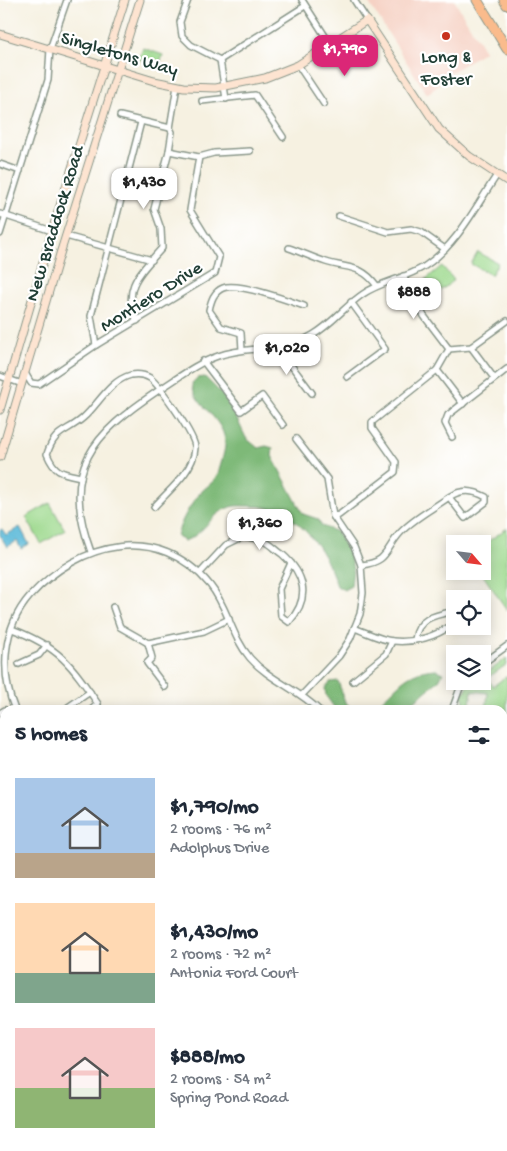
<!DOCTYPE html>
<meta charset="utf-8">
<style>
:root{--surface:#fff;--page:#f2f2f3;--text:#1f2937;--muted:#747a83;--accent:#db2777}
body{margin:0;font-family:"Gochi Hand",sans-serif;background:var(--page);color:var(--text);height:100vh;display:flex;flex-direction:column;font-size:19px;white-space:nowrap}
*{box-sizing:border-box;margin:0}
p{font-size:16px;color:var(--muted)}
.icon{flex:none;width:28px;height:28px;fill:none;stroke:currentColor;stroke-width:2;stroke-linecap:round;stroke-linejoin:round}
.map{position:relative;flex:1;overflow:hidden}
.panel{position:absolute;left:0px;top:705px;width:508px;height:446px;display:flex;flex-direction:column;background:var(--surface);border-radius:15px 15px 0 0;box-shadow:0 2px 12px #0003}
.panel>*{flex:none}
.needle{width:32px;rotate:118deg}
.fabs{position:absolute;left:446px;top:535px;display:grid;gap:10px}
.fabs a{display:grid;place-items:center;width:45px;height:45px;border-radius:0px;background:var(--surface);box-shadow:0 2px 12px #0003;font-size:25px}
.price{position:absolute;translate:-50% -42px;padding:0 11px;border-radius:10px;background:#fff;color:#222;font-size:16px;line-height:32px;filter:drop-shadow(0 1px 2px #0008)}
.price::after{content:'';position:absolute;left:50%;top:30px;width:15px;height:11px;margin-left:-8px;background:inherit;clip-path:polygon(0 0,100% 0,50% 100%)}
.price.selected{background:var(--accent);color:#fff}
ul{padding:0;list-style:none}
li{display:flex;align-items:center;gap:15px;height:125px;padding:0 15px}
li span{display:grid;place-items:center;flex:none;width:140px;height:100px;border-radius:0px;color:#555}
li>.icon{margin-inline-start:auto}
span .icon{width:60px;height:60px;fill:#fffc;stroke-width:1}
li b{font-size:21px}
h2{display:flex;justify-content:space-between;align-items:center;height:60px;padding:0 15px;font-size:21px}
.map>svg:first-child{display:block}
.built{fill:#f6d2c4}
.green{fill:#9dd98d;stroke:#5e8b60}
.forest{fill:#7eb978;stroke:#4e7b56}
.water{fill:#5bbad9;stroke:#3d7c86}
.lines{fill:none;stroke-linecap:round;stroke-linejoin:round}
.stream{stroke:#5bbad9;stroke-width:2}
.street-casing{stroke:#8a978a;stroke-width:8}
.secondary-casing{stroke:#8a978a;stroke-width:9}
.highway-casing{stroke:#8a978a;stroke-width:11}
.street{stroke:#fff;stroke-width:5}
.secondary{stroke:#fde4d1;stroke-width:7}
.highway{stroke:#fabb8c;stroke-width:9}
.poi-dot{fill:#c8321e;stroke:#fff;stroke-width:2}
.labels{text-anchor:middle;stroke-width:4.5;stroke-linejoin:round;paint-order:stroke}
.street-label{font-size:19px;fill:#1f3d34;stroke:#fff}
.poi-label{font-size:19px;fill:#1f3d34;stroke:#fff}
</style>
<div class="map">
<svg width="507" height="1151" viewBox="0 0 507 1151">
<rect width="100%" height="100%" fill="#fff"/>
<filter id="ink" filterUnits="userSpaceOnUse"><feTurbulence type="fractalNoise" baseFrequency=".02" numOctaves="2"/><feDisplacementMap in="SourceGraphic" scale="10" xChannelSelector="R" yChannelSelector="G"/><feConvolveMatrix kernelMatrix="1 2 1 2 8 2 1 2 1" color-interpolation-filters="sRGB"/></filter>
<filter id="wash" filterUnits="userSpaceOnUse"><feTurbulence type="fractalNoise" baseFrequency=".0096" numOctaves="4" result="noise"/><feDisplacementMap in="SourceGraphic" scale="20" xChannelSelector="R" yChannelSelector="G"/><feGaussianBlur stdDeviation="1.12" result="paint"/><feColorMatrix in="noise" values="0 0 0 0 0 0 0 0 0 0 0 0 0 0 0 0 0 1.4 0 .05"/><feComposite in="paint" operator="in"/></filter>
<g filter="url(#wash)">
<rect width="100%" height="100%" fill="#f6f1e1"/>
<path class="built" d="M367,0H454L485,51L444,77L438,86L427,94Z"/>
<g class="green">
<path d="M143,48L163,55L159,66L139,59Z"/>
<path d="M478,252L498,263L491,275L471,264Z"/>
<path d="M442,266L454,280L438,293L426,279Z"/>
<path d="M50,503L65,530L41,544L26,517Z"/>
<path d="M507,528V610L480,571H482L483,545Z"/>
<path d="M507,658L506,665L487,678L493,686L507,676V715H503L502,710H486L488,693L472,691L469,710H461L464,700L462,696L471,681H482L483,676Z"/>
</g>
<g class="forest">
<path d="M205,377L228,400L246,438L258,448L266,446L273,448L272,456L303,514L318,519L322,526L337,532L349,553L353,569L351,586L344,590L337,586C324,547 295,505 250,506C244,506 236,505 230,507C211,513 203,536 184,541L177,536C180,522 191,503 201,492C206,487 214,482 217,476C220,468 224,454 225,446C227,418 193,407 192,383L197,378Z"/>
<path d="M436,669L443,673L439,680L404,710H369C397,693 399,671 436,669Z"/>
<path d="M338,681L345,702L354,710H336L326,696L325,688L330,682Z"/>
<path d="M5,949V1116L0,1115V953Z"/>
<path d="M55,1146H272L265,1151H60Z"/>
</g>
<path class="water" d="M20,527L29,544L21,549L17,541L7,547L0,535V530L2,529L6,535Z"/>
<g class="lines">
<g class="stream">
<path d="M0,1026L5,1030"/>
<path d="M193,1151L194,1146"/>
</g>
</g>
</g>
<g filter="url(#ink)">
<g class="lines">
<defs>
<g id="street">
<path d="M188,0L180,22L182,36L191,45L220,60L226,99"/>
<path d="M302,0L345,67L371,49"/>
<path d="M354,0L367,20"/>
<path d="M220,60L305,6"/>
<path d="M298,65L324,104"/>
<path d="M202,101L255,95L283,137"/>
<path d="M120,116L170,128"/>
<path d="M169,151L199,157L214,153L250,151"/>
<path d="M0,164L20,171"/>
<path d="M0,214L52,231"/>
<path d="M339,216L388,232L411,229L421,232L445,249"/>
<path d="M0,234L48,80L50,49L67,0"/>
<path d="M66,236L152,260"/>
<path d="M289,248C301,252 313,258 326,262C348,269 361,264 377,286"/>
<path d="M403,276L424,316L449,349"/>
<path d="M137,321C121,287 141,272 162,248L161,229L154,209L169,151L172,132L170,128L177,86"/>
<path d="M96,345L91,316L141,122"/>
<path d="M471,347L494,378"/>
<path d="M278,348L312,393"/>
<path d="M449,349L471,347L507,321"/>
<path d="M242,350L241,333L221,327L209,310C211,302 213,292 223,288C238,282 287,300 304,306"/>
<path d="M203,361L241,411L262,396L283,425"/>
<path d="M437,370L463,404"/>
<path d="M25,373L31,383L39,384L96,345L215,273L219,257L190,210L199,157"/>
<path d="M0,376L22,384"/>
<path d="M347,377L385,349L351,302"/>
<path d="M452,437L445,423L448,415L507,369"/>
<path d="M296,439L327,479L333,516L354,547L361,565L363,593L360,614L350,639L339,656L302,695"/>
<path d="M81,477C61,473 55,473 47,454C55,429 66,433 83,418C99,404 109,381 131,375C137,374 145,375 150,378C160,386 196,437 195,448C194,471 168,491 154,507"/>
<path d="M333,516L339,515L395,472L396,462L372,428V422L437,370L449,349"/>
<path d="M91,552C60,468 92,435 159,390C178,378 197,363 218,356C250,345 283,353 313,335C332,324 345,306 363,294C382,281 405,279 425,266C457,245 476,206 497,175"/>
<path d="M361,565C389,562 385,549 401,532C414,518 434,508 449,497L465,518L486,502V497C473,490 462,489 449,497"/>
<path d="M200,573L226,545L244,536C251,538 260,539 266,542C272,545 277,551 282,554C305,574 311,598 289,622L281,616L279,589L291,563"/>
<path d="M113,607L120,627L148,643L204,631L229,619"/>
<path d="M354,628C366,632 380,640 393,641C414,643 436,637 453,624"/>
<path d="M12,629C59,647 71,664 98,704L91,710"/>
<path d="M415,639C418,617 436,615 455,611"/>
<path d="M148,643L152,658L147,663L165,687"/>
<path d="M19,664L39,655L47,645"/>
<path d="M482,664L507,646"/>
<path d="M353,681L386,654L392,641"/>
<path d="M15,710C0,673 2,628 30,596C79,542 158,522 210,585C228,607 231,636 250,658C269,680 298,689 319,710"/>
<path d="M67,710L68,707L90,692"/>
<path d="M452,710L460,688L465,681"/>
<path d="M0,713L5,710"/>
<path d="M502,781L507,782"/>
<path d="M0,788L5,785"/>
<path d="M502,824L507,825"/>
<path d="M0,880L5,876"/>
<path d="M0,902L5,898"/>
<path d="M502,1031L507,1033"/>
<path d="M319,1151L323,1146"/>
</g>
<g id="secondary">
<path d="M0,34L154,81L184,87L216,88L265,78L298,65L367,20L439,129L469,156L507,181"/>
<path d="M0,410L52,231L125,0"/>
<path d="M0,457L60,254L140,0"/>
<path d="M502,919L507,915"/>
<path d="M502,991L507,994"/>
<path d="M502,1004L507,1006"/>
<path d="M283,1151L288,1146"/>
</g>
<g id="highway">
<path d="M477,0L507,49"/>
<path d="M504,0L507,5"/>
</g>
</defs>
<use href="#street" class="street-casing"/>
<use href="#secondary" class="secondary-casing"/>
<use href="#highway" class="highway-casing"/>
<use href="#street" class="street"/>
<use href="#secondary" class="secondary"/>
<use href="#highway" class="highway"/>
</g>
</g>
<circle class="poi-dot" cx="446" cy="36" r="5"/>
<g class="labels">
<g class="street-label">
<text transform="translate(120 52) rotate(16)" y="7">Singletons Way</text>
<text transform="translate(53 223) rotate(-73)" y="7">New Braddock Road</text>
<text transform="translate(150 295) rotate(-32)" y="7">Montiero Drive</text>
</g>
<g class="poi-label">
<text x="446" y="62">Long &amp;<tspan x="446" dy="22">Foster</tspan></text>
</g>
</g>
</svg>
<div class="fabs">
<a><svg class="needle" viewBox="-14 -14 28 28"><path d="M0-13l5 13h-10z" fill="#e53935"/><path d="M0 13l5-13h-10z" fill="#747a83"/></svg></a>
<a><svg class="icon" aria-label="locate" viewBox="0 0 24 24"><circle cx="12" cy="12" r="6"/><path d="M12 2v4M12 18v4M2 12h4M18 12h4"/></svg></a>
<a><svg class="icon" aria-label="layers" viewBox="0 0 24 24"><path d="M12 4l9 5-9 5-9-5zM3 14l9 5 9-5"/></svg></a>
</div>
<b class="price selected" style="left:345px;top:77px">$1,790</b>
<b class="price" style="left:144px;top:210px">$1,430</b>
<b class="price" style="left:414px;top:320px">$888</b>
<b class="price" style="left:287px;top:376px">$1,020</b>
<b class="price" style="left:260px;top:551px">$1,360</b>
<section class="panel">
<h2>5 homes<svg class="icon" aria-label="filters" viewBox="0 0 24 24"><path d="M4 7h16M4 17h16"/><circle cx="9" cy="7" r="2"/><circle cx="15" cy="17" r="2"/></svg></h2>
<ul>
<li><span style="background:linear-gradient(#a9c7e8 75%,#b9a48a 0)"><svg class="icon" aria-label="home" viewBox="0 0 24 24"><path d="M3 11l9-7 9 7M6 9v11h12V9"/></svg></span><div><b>$1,790/mo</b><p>2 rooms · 76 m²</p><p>Adolphus Drive</p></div></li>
<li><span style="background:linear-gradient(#ffd9b3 70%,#7fa58c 0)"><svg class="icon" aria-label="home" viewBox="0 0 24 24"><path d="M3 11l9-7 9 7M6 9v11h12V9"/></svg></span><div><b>$1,430/mo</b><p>2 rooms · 72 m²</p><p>Antonia Ford Court</p></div></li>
<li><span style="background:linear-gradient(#f6c9c9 60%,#8fb573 0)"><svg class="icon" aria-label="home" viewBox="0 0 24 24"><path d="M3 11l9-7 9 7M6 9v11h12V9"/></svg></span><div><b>$888/mo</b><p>2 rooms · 54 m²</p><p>Spring Pond Road</p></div></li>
</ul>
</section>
</div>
